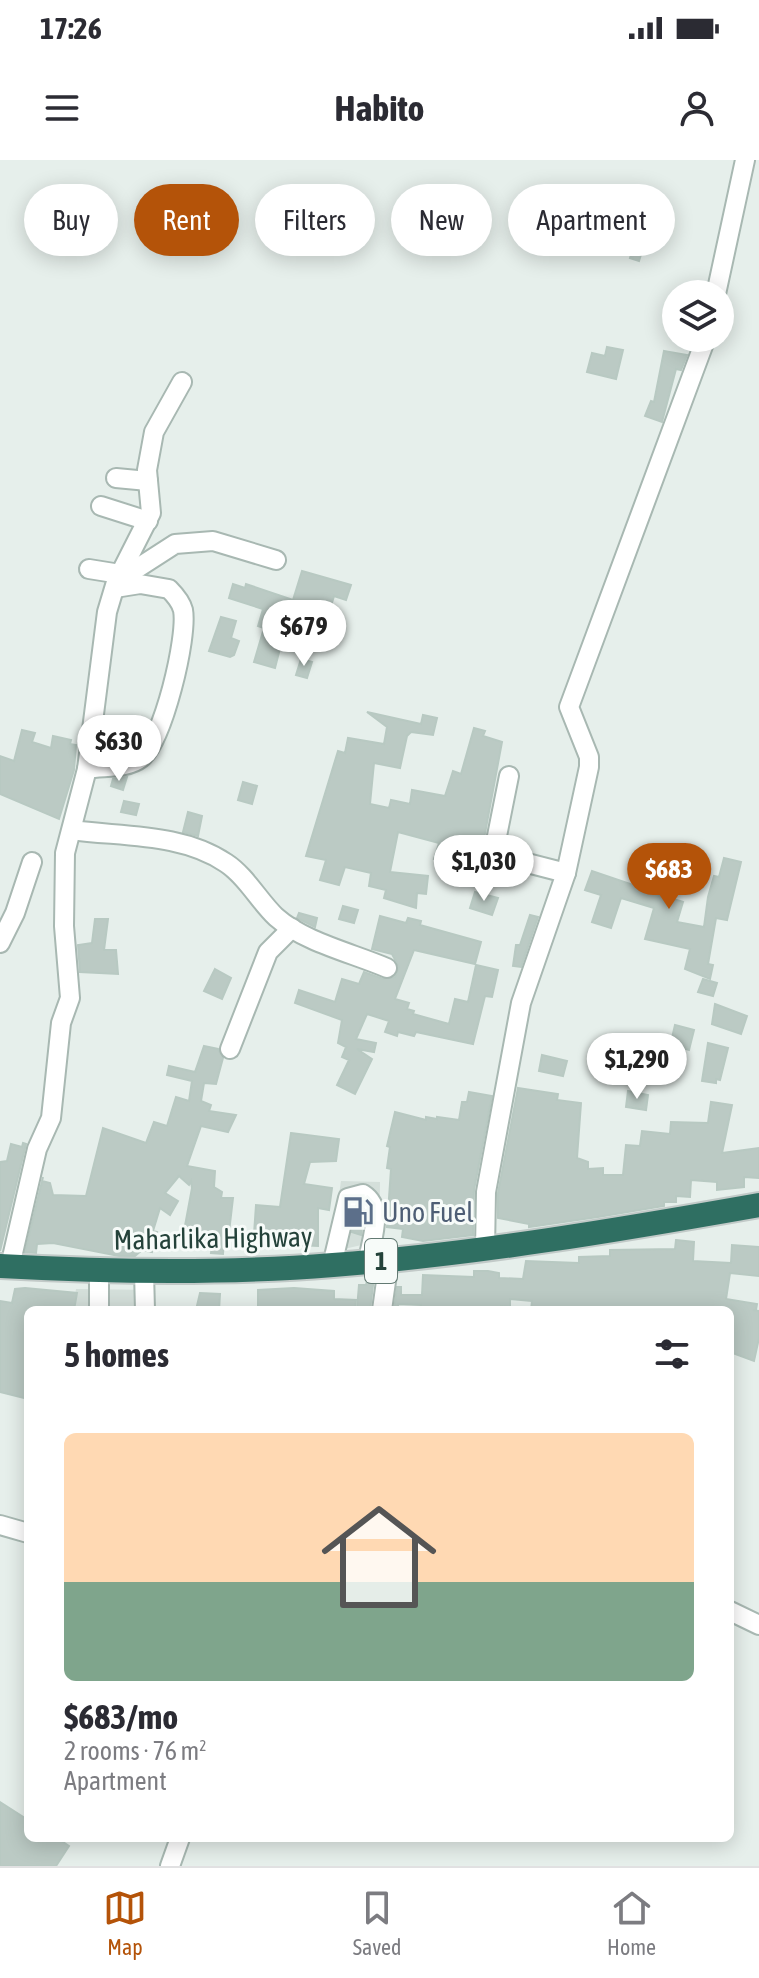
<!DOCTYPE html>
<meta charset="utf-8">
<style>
:root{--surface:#fff;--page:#f2f2f3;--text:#2b2b33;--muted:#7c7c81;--line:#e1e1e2;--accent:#b45309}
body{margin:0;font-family:"Asap Condensed",sans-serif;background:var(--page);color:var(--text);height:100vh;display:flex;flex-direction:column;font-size:30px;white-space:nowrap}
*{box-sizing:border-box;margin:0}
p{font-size:26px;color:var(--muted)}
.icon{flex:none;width:44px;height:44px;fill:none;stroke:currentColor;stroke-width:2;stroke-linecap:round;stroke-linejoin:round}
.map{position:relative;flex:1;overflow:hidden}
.sheet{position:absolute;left:24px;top:1146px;width:710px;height:536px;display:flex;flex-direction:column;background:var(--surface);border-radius:12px;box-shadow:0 4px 20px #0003}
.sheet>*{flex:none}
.hud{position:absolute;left:24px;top:24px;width:712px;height:72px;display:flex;gap:16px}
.tools{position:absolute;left:662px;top:120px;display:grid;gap:16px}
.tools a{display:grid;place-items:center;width:72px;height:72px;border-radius:50%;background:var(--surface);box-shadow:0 4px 20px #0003;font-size:40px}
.price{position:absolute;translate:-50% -68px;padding:0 18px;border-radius:28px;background:#fff;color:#222;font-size:26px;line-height:52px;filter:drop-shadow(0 2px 4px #0008)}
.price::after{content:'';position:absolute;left:50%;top:48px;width:24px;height:18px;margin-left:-12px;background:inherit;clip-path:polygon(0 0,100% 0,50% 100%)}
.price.selected{background:var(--accent);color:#fff}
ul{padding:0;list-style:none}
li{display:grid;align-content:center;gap:16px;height:424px;padding:0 40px}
li span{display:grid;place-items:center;height:248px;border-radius:12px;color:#555}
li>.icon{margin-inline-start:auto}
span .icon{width:144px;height:144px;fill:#fffc;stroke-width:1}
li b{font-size:34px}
h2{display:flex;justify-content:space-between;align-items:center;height:96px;padding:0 40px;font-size:34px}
.chip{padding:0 28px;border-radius:36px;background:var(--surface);box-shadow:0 4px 20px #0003;font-size:28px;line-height:72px}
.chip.selected{background:var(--accent);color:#fff}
.status{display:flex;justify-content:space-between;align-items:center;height:56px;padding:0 40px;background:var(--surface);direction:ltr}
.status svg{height:22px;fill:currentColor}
header{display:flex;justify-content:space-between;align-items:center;height:104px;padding:0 40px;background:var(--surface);font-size:36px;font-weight:700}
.menu{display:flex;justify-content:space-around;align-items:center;height:112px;border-top:2px solid var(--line);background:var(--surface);font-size:22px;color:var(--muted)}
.menu a{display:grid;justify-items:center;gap:4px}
.menu .selected{color:var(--accent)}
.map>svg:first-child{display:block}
.built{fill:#d4dfda}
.building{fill:#bbcac4;stroke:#b8c9c2;stroke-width:2}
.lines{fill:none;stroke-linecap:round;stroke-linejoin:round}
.minor-casing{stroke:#a8b8b2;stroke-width:22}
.highway-casing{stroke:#c2cac8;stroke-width:28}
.minor{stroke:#fff;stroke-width:18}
.highway{stroke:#2f6f62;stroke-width:24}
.labels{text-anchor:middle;stroke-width:6;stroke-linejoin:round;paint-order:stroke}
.shield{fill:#f7fbf9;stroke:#637a73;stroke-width:2}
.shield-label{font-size:26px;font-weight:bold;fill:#24423a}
.service-label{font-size:28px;fill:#4e5e75;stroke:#f7fbf9;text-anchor:start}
.street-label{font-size:28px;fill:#24423a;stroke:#f7fbf9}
</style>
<div class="status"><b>17:26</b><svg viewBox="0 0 49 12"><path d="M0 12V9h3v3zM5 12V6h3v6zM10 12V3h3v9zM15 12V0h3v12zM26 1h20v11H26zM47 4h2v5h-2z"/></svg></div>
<header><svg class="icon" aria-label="menu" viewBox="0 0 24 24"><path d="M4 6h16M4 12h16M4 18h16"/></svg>Habito<svg class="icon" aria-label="person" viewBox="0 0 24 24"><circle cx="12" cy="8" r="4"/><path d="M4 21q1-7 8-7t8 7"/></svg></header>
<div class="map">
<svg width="759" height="1706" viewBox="0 0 759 1706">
<rect width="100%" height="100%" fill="#e6efeb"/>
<g class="built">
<path d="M341,1021L380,1022L379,1081L331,1092Z"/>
<path d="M76,1129L155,1130L154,1150H73Z"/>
</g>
<g class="building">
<path d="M634,85L643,88L639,101L630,98Z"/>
<path d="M607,187L623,190L616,219L587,212L592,193L605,196Z"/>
<path d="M664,191L687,195L681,210L676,209L662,262L645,256L651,241L654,242Z"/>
<path d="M302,411L351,425L346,440L334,436L325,466L288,457L275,508L254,502L264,468L258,466L263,449L229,438L233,424L245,428L246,424L293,440Z"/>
<path d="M221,457L236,461L231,478L239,481L234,495L230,497L209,491Z"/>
<path d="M301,499L312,502L307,518L296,515Z"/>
<path d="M367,552L421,564L423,555L437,558L433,575L411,572L407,576L400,608L374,603L370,644L389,648L391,640L410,644L412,630L445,636L453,611L461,614L474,568L485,571L483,576L502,582L483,684L489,700L483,698L479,712L434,699L439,683L398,672L390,712L428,716L426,734L417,733L416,748L384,738L386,730L369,726L371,713L345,707L339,725L320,720L326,700L306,696L338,591L345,593L348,578L384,584L387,567Z"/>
<path d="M22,570L35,573L32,582L51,588L53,576L71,580L70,584L76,585L74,610L59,659L0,634V596L14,601Z"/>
<path d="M127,617L123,630L111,626L113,619Z"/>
<path d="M243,622L257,626L252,644L238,640Z"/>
<path d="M124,641L139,644L136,655L121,652Z"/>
<path d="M188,652L202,656L198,676L183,672Z"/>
<path d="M724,698L741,702L727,760L716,758L708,804L713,805L710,819L685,809L690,789L645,779L654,748L621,738L611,768L592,762L601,735L585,730L592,711L636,726L644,700L656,704L648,731L683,742L677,762L704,767L708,737L714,716L719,717Z"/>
<path d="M475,732L498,738L492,755L470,748Z"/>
<path d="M343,746L358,750L354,763L339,759Z"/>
<path d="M299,753L317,758L315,767L297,758Z"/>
<path d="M530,755L538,757L521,807L513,806L516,785H520Z"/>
<path d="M380,756L406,763L408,758L421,761L420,765L481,782L475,804L414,790L395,839L409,843L407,849L414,851L413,854L449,864L455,839L468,842L476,805L498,810L492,837L485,836L473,884L416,872L414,876L398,872L397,876L385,872L389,861L367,854L356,879L376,883L374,892L357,889L372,899L355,934L337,925L349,900L342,897L346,887L338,883L342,860L295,843L299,830L335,842L342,819L359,824L364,812L383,819L395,817L399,807L392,794L372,789Z"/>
<path d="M95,759H108L104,790H116L118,814L80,812L78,785L92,783Z"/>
<path d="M215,809L231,818L222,839L204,831Z"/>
<path d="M703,819L717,823L713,836L698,832Z"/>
<path d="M715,844L747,856L741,874L712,864Z"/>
<path d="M675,865L694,870L689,890L676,886L677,880L672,878Z"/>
<path d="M708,883L728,888L720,920L716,919V923L702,921Z"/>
<path d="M204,886L218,889L223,898L216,924L204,923L201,941L211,945L209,951L236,955L228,972L201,966L187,1006L215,1011L214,1027L222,1032L221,1038H233L228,1081L224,1080L223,1094L211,1093L212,1086L182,1082L192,1028L191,1021L189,1025L179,1016L165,1033L178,1041L170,1055L160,1048L153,1071L157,1072L152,1092L142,1090L135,1096H119L53,1083L37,1084L36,1093L25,1092L43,1017L42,1021L50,1023L53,1035L86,1036L103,968L146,983L154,962L167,966L176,937L189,941L192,921L167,915L169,906L195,912Z"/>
<path d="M607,893L624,898L618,914L602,908Z"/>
<path d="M542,895L567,901L563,916L539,911Z"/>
<path d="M518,928L558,934L557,940L581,943L577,998L588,1002V1009L603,1008V1015H623L626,985L640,986L642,971L670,974L671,962L708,963L711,942L732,945L722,993L759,988V1018L744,1017V1027L717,1030V1022L691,1020L690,1037L676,1036V1042H664V1046L598,1057L529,1067V1064L498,1058V1033Z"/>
<path d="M628,931L648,935L646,950L626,947Z"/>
<path d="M469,932L492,936L474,1030L473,1075L423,1081L402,1077L403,1069L387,1067L391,1009L387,1008L390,987L387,986L395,952L426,960V957L437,959V957L459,960L462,942H467Z"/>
<path d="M291,973L339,979L336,1001L310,1002L304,1024L332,1028L329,1050L318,1048V1086L275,1084L276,1075L254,1074L256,1045L280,1047Z"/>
<path d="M23,983L26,984L0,1091V1002L7,1001L11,984L22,987Z"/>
<path d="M360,1047L363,1057L361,1075L352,1072Z"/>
<path d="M676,1080L694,1082L693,1101L731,1103L732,1085L759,1087V1116L730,1113L726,1139L757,1144L756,1150H753L759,1151V1178L754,1201L730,1192V1150H531L532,1141L510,1139V1147L501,1146L500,1150H421V1145L398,1144V1150H394L397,1127H401V1135H422L423,1115L474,1117V1111H488L499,1113V1118L523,1119L526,1101L579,1103V1097L610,1096V1090L675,1089Z"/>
<path d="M368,1117H374L370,1150L357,1149L359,1125H366Z"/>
<path d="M25,1128L77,1133L74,1150H28V1239L0,1232V1141L12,1143L15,1129Z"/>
<path d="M294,1128L334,1131V1139L356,1140L355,1150H258V1130Z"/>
<path d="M200,1133L220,1134L219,1150H196Z"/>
<path d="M0,1642L28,1660V1678H57L69,1686L56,1706H0Z"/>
</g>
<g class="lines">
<defs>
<g id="minor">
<path d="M716,134L745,0"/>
<path d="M116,318L148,321"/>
<path d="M101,346L148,361"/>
<path d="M89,409L120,414"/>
<path d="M116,422L151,353L147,310L154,272L182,222"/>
<path d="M87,609C105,606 127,609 141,598C163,581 188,477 183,450C181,442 175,435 169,429L140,424L115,428"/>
<path d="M509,616L495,686L500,696L566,713"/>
<path d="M72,670C122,677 182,673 226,703C246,716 259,741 276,757C304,782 352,793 387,808"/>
<path d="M0,783L15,753L32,702"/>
<path d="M230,889L268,792L292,768"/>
<path d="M485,1090L486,1032L521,843L566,713L589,607V597L569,547L706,178"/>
<path d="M332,1105L348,1038L363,1034C385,1048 371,1080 368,1101"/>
<path d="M10,1106L37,989L51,958L61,863L70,838L64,766L65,693L87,609L107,452L116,422L175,384L213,381L276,400"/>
<path d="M99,1110V1150"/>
<path d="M144,1112L145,1150"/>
<path d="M382,1150L389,1100"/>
<path d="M0,1365L28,1373"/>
<path d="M730,1451L759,1465"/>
<path d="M170,1706L180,1678"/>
</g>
<path id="highway" d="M0,1106C110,1112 223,1114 333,1105C476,1094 618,1070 759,1045"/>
</defs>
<use href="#minor" class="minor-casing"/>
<use href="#highway" class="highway-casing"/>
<use href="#minor" class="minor"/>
<use href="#highway" class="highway"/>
</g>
<defs>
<symbol id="fuel-bare" viewBox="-9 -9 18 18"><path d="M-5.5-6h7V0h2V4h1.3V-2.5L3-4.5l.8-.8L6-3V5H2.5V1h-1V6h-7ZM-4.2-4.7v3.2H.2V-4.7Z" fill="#5c6f8a" stroke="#f7fbf9" stroke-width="2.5" paint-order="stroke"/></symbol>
</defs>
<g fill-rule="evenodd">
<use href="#fuel-bare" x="336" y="1030" width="44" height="44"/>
</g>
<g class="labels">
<rect class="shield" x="365" y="1079" width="32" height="44" rx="6"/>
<g class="shield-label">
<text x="381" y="1110">1</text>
</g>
<g class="service-label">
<text x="382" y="1062">Uno Fuel</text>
</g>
<g class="street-label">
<text transform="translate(213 1078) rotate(-1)" y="10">Maharlika Highway</text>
</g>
</g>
</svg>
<div class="tools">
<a><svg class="icon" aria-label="layers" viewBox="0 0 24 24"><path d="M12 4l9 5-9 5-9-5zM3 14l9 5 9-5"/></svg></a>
</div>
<b class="price" style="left:304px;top:508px">$679</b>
<b class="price" style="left:119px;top:623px">$630</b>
<b class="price" style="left:484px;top:743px">$1,030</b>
<b class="price selected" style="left:669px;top:751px">$683</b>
<b class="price" style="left:637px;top:941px">$1,290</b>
<div class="hud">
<a class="chip">Buy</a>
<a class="chip selected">Rent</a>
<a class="chip">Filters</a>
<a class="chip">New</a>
<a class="chip">Apartment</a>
</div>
<section class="sheet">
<h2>5 homes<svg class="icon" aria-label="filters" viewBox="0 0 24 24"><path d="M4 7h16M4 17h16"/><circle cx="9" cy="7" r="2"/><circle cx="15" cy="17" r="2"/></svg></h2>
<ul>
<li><span style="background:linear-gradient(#ffd9b3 60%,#7fa58c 0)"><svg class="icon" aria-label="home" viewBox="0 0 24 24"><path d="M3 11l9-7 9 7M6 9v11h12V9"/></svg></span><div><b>$683/mo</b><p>2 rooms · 76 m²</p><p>Apartment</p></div></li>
</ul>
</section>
</div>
<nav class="menu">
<a class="selected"><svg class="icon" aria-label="map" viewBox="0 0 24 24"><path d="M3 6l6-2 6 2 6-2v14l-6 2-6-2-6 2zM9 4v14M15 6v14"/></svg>Map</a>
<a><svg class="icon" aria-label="saved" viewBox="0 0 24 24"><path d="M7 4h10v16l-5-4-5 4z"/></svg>Saved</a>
<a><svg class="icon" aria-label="home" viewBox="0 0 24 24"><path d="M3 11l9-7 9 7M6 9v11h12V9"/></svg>Home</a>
</nav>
